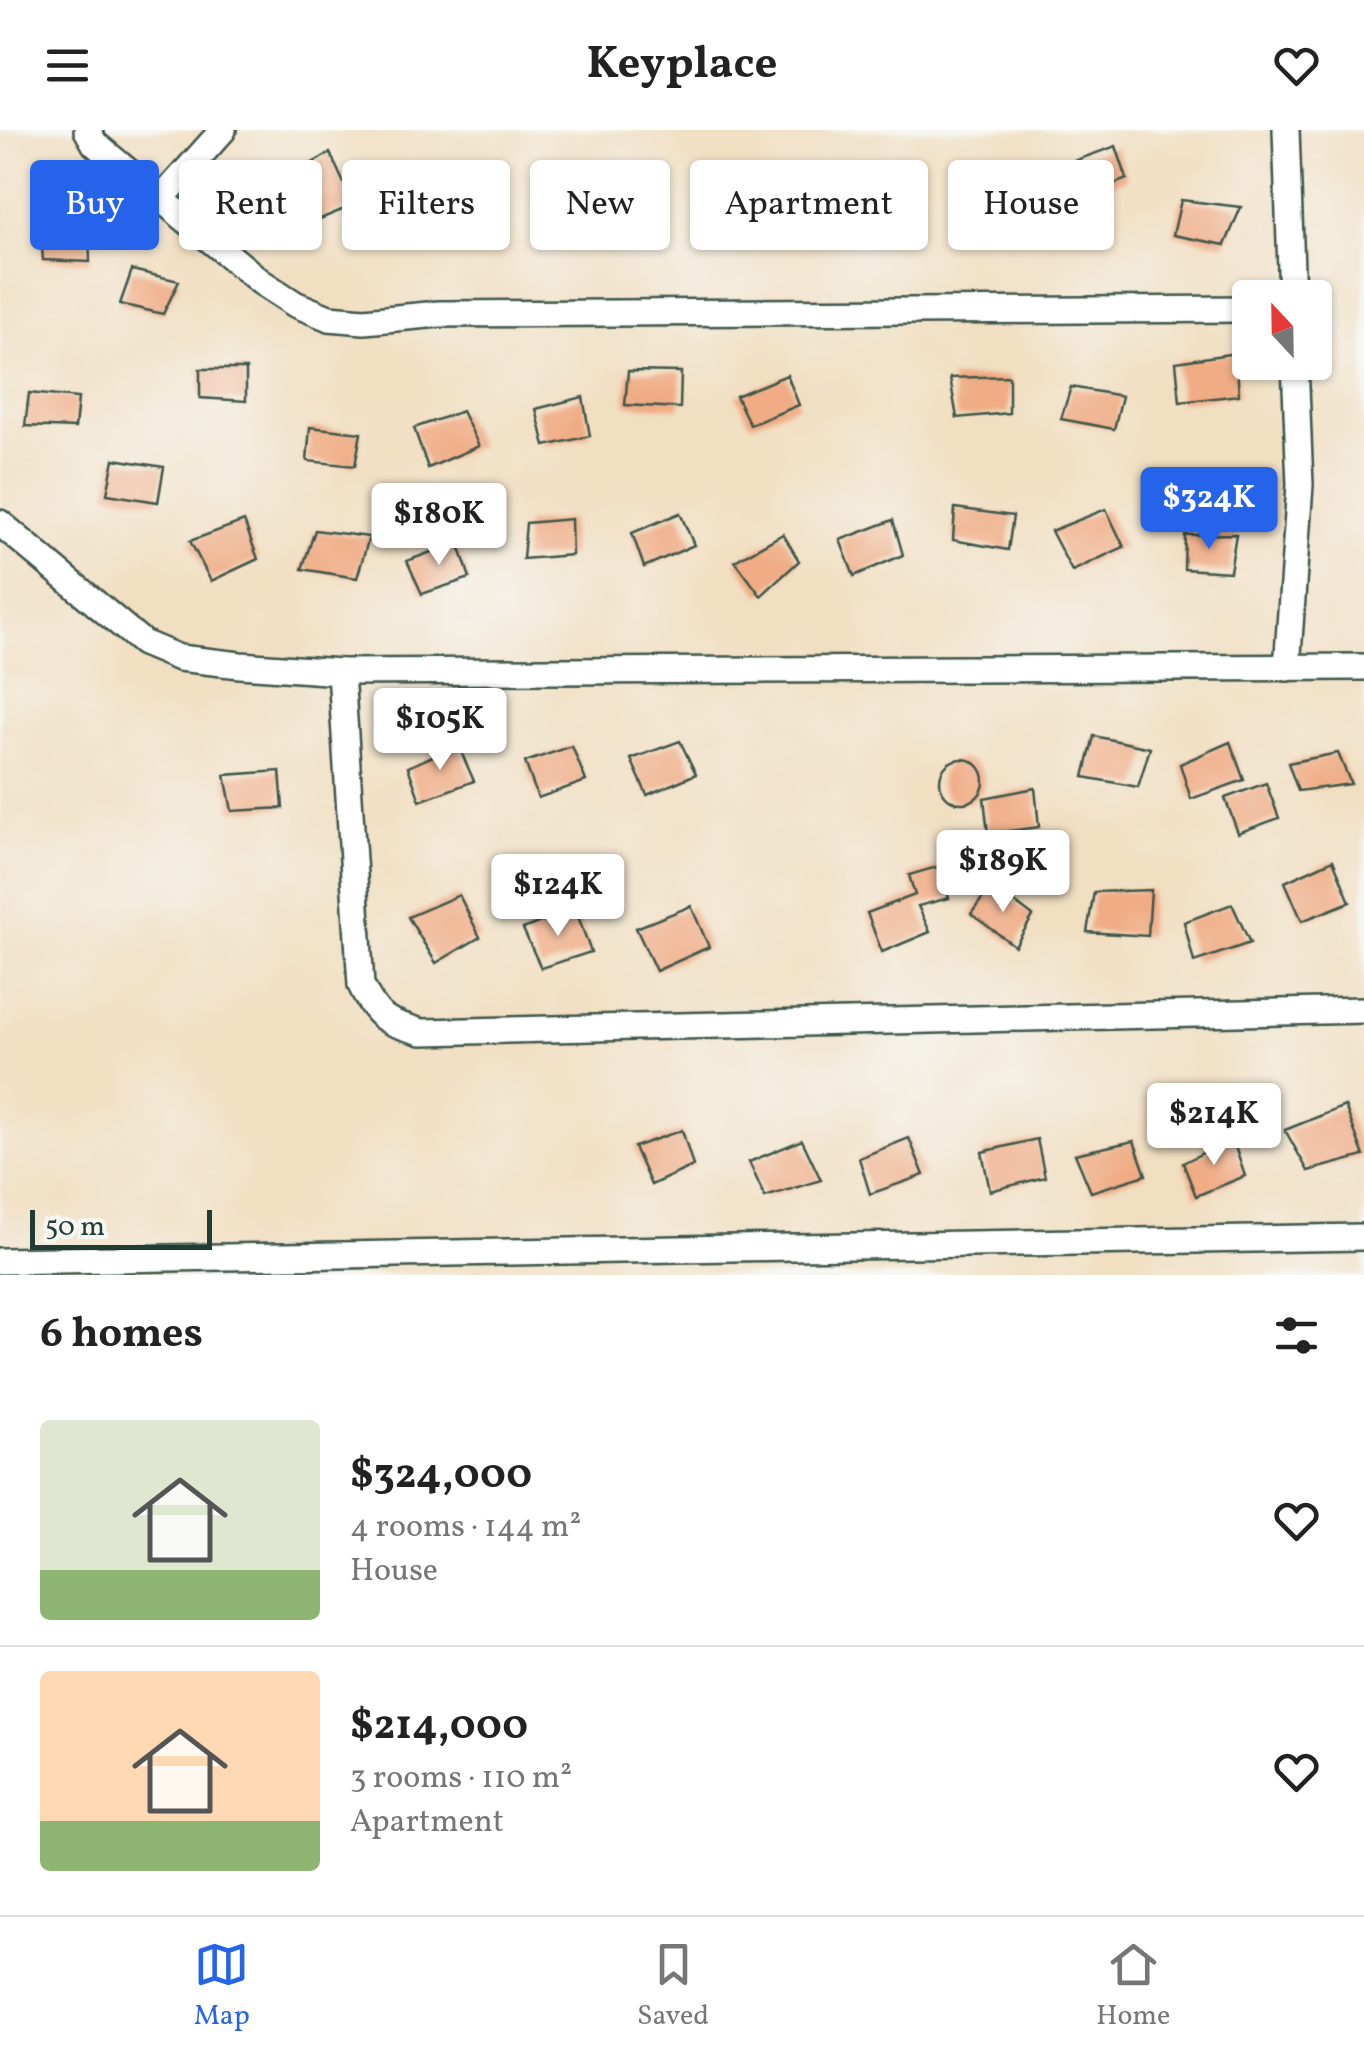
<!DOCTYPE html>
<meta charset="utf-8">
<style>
:root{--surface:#fff;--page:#f2f2f2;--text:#222;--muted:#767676;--line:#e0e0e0;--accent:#2563eb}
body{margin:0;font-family:Vollkorn,serif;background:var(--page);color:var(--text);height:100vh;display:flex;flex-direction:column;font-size:38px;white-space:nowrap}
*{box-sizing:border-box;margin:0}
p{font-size:32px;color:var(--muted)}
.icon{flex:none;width:55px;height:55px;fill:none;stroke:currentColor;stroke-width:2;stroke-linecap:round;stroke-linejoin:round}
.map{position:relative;height:1145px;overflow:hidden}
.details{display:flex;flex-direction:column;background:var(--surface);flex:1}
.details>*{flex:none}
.guide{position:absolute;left:30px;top:30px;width:1305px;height:90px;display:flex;gap:20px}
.needle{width:65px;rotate:338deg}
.buttons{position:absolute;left:1232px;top:150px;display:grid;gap:20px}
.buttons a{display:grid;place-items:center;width:100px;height:100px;border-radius:10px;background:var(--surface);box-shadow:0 2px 8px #0004;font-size:50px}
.scale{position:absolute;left:30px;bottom:25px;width:182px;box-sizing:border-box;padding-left:10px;border:5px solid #1f3d34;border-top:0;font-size:28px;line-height:35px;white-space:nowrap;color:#1f3d34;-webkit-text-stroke:8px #f6f6f2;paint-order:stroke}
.price{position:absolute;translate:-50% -85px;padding:0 22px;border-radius:10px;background:#fff;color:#222;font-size:32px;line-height:65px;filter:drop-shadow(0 2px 5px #0008)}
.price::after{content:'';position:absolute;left:50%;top:60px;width:30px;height:22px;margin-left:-15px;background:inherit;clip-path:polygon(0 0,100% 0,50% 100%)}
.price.selected{background:var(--accent);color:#fff}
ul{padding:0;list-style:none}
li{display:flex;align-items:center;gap:30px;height:250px;padding:0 40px}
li+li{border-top:2px solid var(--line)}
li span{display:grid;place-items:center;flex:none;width:280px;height:200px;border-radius:10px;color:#555}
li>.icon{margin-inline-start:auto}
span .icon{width:120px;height:120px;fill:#fffc;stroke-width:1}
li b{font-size:42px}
h2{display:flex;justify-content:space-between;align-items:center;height:120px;padding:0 40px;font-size:42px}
.pill{padding:0 35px;border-radius:10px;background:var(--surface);box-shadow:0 2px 8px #0004;font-size:35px;line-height:90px}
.pill.selected{background:var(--accent);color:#fff}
header{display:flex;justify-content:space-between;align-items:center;height:130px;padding:0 40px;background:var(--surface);font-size:45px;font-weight:700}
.menu{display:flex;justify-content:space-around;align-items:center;height:140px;border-top:2px solid var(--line);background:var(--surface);font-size:28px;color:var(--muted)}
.menu a{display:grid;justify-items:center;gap:5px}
.menu .selected{color:var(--accent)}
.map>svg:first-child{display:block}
.building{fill:#f0ac84}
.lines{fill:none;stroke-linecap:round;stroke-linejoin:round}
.minor-casing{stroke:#3e5549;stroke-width:30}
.minor{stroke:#fff;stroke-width:25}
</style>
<header><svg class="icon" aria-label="menu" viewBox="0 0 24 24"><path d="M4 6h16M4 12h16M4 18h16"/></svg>Keyplace<svg class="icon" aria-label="heart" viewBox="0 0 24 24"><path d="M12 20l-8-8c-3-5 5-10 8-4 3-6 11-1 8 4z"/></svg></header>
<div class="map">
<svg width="1364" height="1145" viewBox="0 0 1364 1145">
<rect width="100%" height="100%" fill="#f6f6f2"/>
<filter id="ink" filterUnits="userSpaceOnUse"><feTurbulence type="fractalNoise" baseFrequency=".01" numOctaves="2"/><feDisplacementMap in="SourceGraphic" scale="20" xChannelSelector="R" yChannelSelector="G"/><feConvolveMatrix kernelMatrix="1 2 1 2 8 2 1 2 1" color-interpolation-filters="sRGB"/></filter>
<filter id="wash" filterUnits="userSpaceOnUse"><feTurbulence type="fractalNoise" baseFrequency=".0048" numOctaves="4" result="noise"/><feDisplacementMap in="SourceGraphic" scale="40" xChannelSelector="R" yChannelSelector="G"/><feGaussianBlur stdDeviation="2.25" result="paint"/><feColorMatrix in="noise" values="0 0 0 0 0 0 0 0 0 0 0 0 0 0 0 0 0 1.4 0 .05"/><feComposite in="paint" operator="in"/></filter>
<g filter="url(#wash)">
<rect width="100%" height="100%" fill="#f1dfc2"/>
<g id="blocks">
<g class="building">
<path d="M1116,16L1127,49L1075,69L1065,34Z"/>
<path d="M330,23L354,75L318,90L295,43Z"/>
<path d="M450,62L463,94L417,117L398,83Z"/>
<path d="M1181,70L1241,77L1225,115L1173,105Z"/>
<path d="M40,92L89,95L90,132L43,130Z"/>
<path d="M132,140L179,151L163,184L120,174Z"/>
<path d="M1236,223L1239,265L1180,272L1176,232Z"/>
<path d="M200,239H246V271L200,268Z"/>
<path d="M628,241L681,242L680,278L625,275Z"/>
<path d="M787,245L799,275L750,295L736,266Z"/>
<path d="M1009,246V283L957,288L950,248Z"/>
<path d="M1071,257L1122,266L1114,299L1061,289Z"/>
<path d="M29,263L78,268L75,298L25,296Z"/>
<path d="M583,267L590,306L545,316L536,279Z"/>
<path d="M462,281L479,316L428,338L414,298Z"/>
<path d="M310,297L361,303L355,336L307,331Z"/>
<path d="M114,329L164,337L158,372L107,364Z"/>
<path d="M955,378L1013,386L1008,420L953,410Z"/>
<path d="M1106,379L1124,417L1072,441L1051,401Z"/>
<path d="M680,383L694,415L644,437L632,403Z"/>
<path d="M571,389L572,425L523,429L526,393Z"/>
<path d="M893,390L903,425L854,446L840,410Z"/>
<path d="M244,391L258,429L211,451L190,411Z"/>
<path d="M315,400L369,407L357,448L302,439Z"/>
<path d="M783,404L799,431L761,466L735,431Z"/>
<path d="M1236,404L1230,442L1184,439L1185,405Z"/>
<path d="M458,412L470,448L422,464L407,431Z"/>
<path d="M1094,606L1150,618L1138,657L1084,647Z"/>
<path d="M680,611L696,644L647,665L631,629Z"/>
<path d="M1230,612L1244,650L1191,669L1180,634Z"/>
<path d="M458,615L474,651L420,671L408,637Z"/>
<path d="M572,616L586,651L538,668L525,632Z"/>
<path d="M1338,623L1351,654L1298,661L1288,633Z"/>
<circle cx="962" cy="651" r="22"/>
<path d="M280,641L283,678L232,681L225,645Z"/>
<path d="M1266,653L1279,688L1238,703L1225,668Z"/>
<path d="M1035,658L1039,697L988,704L984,668Z"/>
<path d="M1333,730L1350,772L1302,791L1285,752Z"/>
<path d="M940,736L949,768L918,776L930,802L882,822L867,783L915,765L909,745Z"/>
<path d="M992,755L1033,786L1015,816L971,784Z"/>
<path d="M1151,760L1148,806L1087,802L1094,762Z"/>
<path d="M459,765L480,807L436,833L408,787Z"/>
<path d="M1232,774L1250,813L1194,832L1184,792Z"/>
<path d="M691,776L709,817L656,841L636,798Z"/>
<path d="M575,778L591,822L541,838L523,799Z"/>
<path d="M1345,976L1364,1026L1308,1041L1285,1000Z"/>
<path d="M682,1000L693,1036L651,1055L634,1017Z"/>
<path d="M909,1008L924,1045L870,1064L859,1028Z"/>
<path d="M1232,1008L1245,1046L1196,1066L1183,1033Z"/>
<path d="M1037,1009L1045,1047L990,1061L982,1022Z"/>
<path d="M802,1010L821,1050L765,1067L749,1032Z"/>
<path d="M1134,1011L1146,1045L1091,1062L1075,1024Z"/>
</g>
</g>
</g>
<g filter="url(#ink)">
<use href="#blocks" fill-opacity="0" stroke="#3e5549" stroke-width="2.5"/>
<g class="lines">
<defs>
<g id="minor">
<path d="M87,0L95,14L261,152L295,174L329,188L364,191L439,184L1250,179"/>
<path d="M1286,0L1292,168"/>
<path d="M161,69L223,0"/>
<path d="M0,393L143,513L179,528L240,535L341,542L1364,537"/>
<path d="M1287,538L1300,355L1295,232"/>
<path d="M341,542L361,855C378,890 385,891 422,902L1364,880"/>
<path d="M0,1131L1364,1107"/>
</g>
</defs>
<use href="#minor" class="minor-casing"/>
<use href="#minor" class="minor"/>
</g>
</g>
</svg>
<div class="buttons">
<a><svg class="needle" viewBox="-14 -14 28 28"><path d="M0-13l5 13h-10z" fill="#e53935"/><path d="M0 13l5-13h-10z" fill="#767676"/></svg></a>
</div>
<div class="scale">50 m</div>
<b class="price selected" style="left:1209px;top:422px">$324K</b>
<b class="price" style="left:439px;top:438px">$180K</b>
<b class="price" style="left:440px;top:643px">$105K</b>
<b class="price" style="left:1003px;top:785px">$189K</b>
<b class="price" style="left:558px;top:809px">$124K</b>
<b class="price" style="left:1214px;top:1038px">$214K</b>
<div class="guide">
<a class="pill selected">Buy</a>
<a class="pill">Rent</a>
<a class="pill">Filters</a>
<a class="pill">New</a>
<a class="pill">Apartment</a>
<a class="pill">House</a>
</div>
</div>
<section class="details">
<h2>6 homes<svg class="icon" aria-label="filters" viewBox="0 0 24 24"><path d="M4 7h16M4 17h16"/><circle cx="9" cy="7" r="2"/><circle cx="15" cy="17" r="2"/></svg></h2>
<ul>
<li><span style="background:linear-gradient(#dfe7d0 75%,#8fb573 0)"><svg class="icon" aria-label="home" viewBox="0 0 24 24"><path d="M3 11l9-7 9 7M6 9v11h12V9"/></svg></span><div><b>$324,000</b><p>4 rooms · 144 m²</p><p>House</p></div><svg class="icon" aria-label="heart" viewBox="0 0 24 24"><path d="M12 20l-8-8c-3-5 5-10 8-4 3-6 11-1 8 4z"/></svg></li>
<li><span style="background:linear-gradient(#ffd9b3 75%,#8fb573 0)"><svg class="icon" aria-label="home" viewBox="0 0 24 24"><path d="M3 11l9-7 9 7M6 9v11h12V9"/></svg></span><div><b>$214,000</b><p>3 rooms · 110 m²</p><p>Apartment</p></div><svg class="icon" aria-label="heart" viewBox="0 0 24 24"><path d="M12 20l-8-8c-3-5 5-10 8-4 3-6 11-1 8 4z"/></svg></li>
</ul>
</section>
<nav class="menu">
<a class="selected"><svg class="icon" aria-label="map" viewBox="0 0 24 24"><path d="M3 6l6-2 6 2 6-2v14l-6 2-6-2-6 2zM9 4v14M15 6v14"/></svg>Map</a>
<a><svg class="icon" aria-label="saved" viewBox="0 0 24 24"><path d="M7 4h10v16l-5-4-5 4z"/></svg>Saved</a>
<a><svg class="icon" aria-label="home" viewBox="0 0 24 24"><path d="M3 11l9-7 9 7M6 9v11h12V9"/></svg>Home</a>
</nav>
